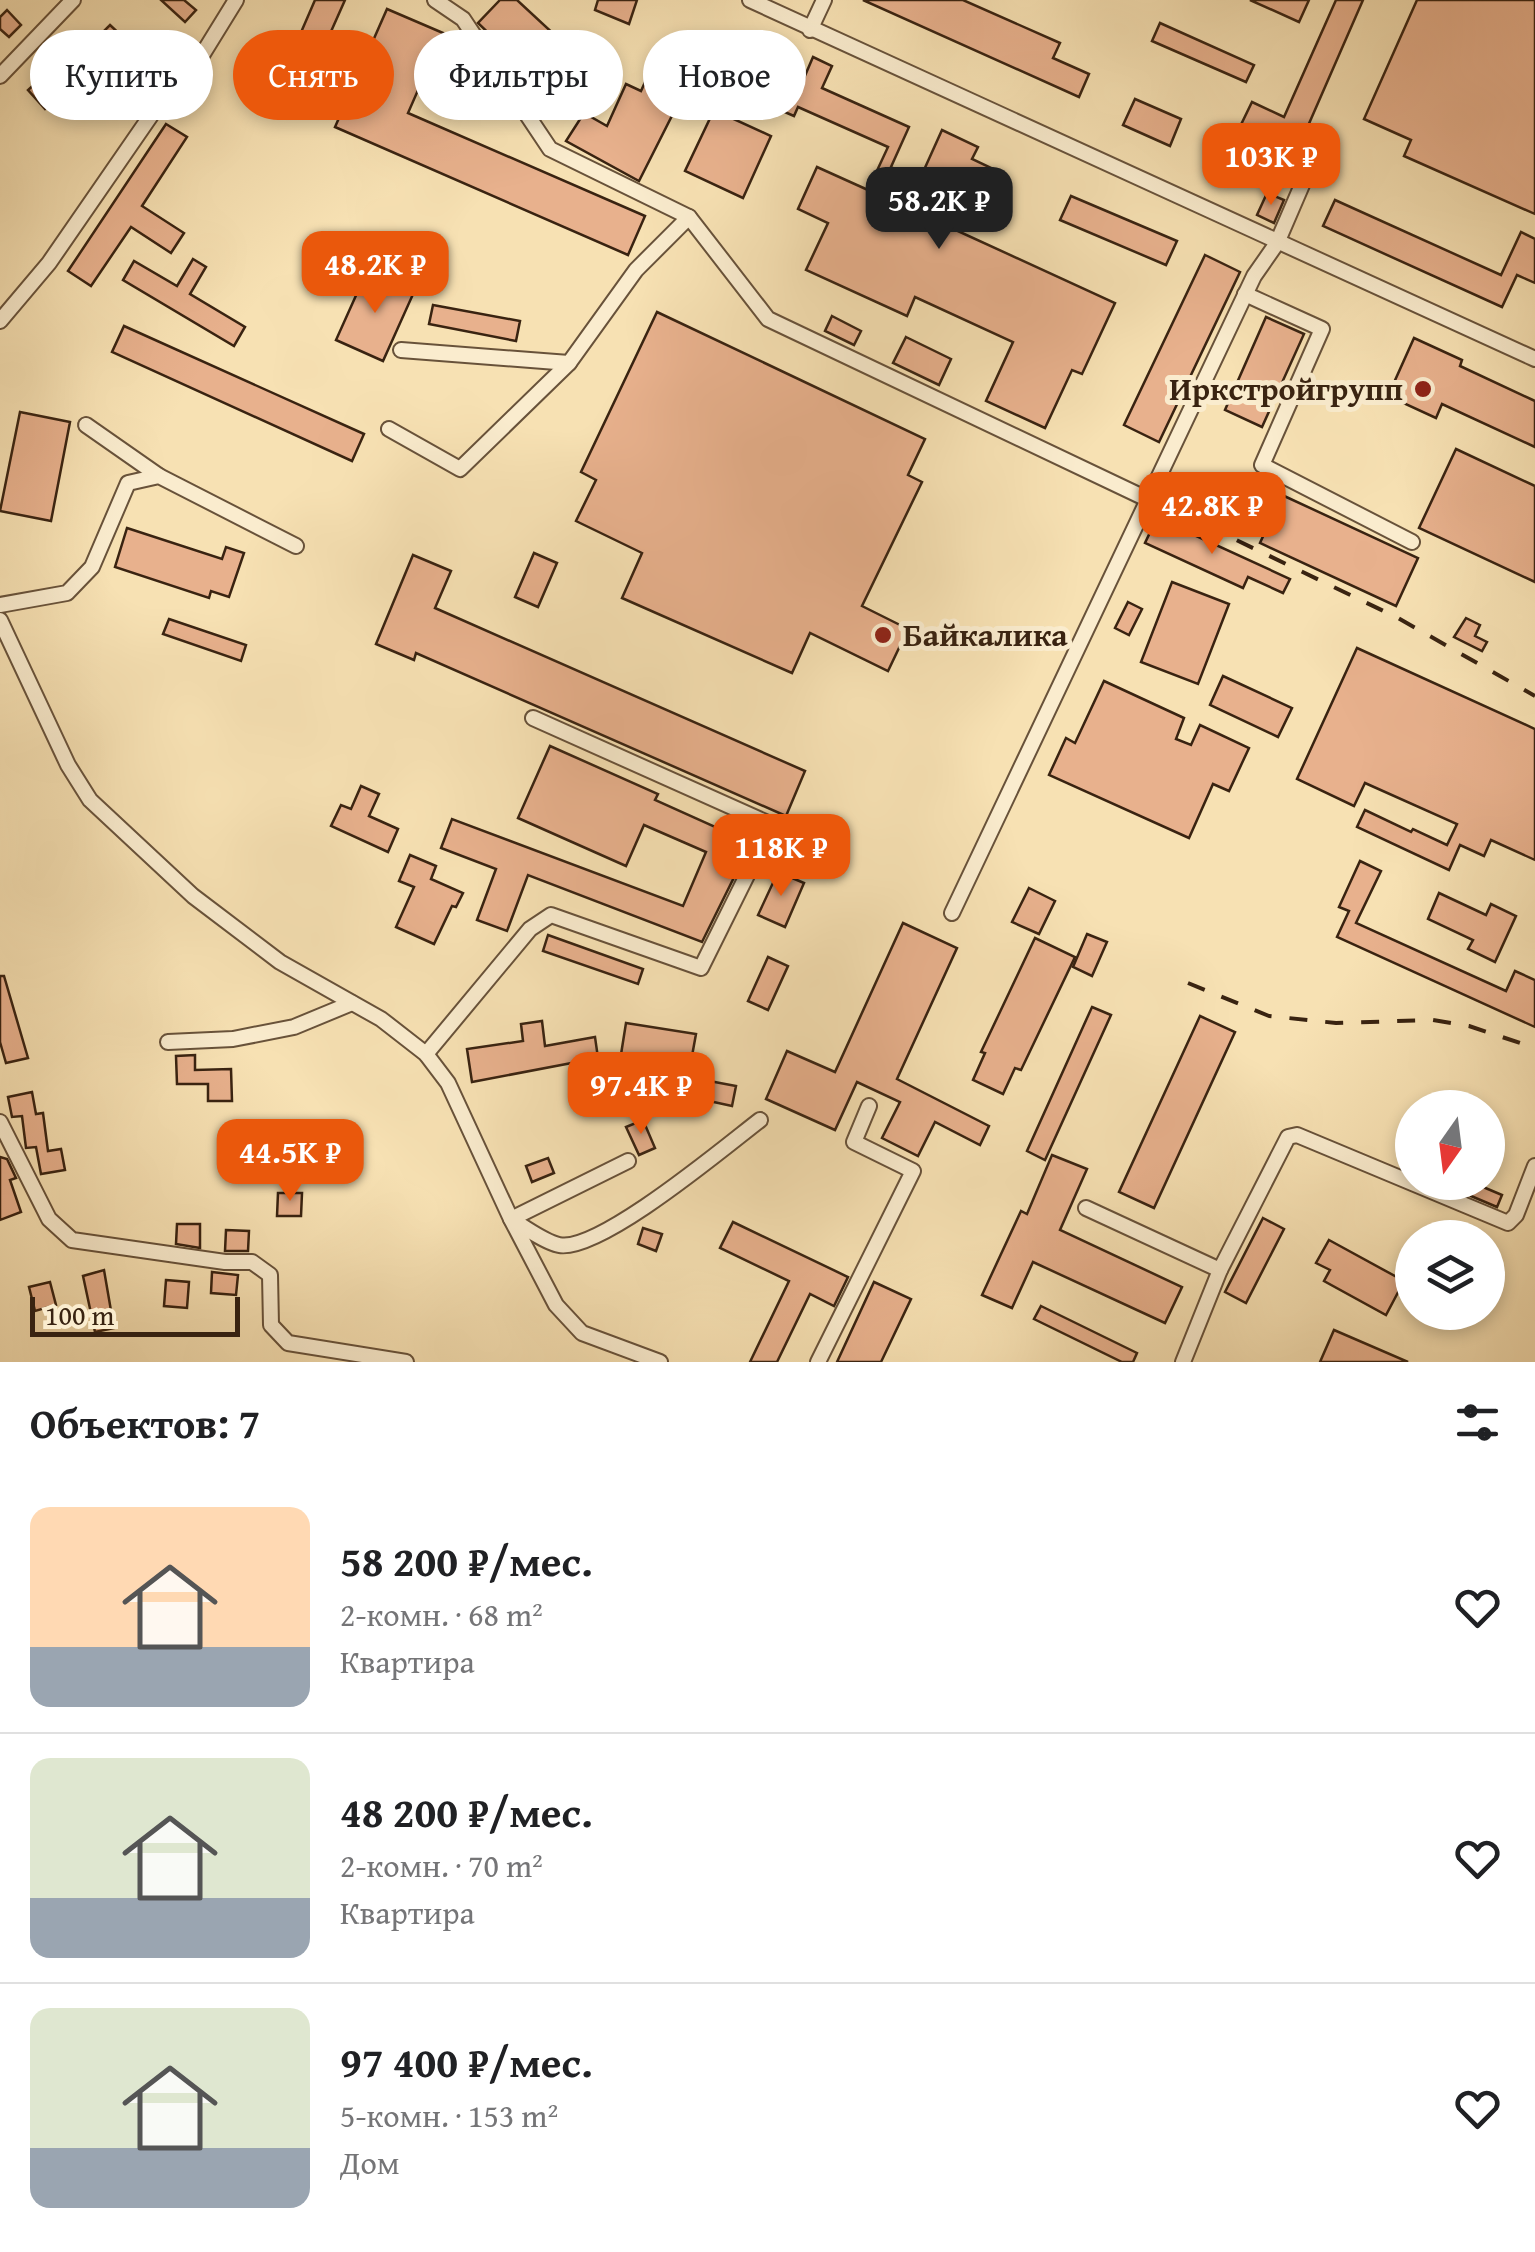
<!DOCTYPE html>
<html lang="ru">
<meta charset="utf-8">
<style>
:root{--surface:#fff;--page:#f2f2f2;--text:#202124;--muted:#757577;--line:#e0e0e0;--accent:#ea580c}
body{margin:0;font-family:"Gentium Book Plus",serif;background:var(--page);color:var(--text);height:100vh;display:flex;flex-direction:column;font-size:38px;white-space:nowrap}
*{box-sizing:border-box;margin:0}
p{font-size:32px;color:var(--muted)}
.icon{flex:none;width:55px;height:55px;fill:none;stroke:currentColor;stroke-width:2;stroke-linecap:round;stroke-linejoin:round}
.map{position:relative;height:1362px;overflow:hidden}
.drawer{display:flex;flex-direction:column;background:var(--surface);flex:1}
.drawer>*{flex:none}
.banner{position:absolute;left:30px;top:30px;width:1000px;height:90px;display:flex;gap:20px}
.needle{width:65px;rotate:194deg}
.controls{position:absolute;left:1395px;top:1090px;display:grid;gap:20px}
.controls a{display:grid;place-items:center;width:110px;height:110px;border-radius:50%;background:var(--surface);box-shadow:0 5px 15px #0003;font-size:50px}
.scale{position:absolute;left:30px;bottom:25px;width:210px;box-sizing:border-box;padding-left:10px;border:5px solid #392311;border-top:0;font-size:28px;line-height:35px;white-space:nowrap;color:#392311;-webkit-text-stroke:8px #faecce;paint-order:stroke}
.price{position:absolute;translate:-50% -85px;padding:0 22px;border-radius:20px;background:var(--accent);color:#fff;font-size:32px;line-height:65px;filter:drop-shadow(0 2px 5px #0008)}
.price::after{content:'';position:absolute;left:50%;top:60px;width:30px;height:22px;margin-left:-15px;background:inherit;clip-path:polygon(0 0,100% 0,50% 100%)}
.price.active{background:#222;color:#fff}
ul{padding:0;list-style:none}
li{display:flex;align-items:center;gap:30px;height:250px;padding:0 30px}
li+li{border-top:2px solid var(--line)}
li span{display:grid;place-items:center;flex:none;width:280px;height:200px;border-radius:20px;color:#555}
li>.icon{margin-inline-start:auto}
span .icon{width:120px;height:120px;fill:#fffc;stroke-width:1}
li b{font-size:42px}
h2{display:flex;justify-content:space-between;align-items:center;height:120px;padding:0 30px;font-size:42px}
.tag{padding:0 35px;border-radius:45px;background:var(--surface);box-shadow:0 5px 15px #0003;font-size:35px;line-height:90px}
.tag.active{background:var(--accent);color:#fff}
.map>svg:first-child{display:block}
.building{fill:#e8b18d;stroke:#392311;stroke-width:2.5}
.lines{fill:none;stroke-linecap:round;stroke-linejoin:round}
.minor-casing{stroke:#68523a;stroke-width:18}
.minor{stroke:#faecce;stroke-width:14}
.rail{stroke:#392311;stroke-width:4;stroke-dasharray:18 18;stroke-linecap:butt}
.poi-dot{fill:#8f2418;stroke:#faecce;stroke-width:4}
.labels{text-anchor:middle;stroke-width:10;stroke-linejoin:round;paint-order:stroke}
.poi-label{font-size:32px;font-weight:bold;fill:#392311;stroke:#faecce;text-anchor:end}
</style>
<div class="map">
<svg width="1535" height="1362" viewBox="0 0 1535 1362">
<rect width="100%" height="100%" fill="#f7e1b3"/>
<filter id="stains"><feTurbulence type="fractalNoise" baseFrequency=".002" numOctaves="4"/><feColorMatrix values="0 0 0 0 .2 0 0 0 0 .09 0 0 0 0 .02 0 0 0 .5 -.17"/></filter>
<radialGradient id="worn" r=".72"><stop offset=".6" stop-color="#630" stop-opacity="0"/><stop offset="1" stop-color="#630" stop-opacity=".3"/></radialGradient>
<g class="building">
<path d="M161,0H184L196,10L185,22Z"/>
<path d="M315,0H345L297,108L273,97Z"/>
<path d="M500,0H517L571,50L540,83L478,23Z"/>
<path d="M598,0H637L629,24L595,10Z"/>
<path d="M863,0H963L1060,43L1053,58L1089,74L1079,97Z"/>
<path d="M1250,0H1309L1299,22Z"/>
<path d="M1336,0H1363L1297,151L1256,133L1241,165L1235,162L1229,174L1219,170L1252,102L1284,117Z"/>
<path d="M1417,0H1535V214L1404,156L1411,140L1364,119Z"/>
<path d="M387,9L443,33L408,113L645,216L628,255L335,127Z"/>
<path d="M7,10L21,25L9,37L0,29V17Z"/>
<path d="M1160,23L1254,65L1246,82L1152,41Z"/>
<path d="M110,25L126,40L108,58L93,42Z"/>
<path d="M813,57L832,66L822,88L909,127L891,167L919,181L942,130L978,147L972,159L1004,174L999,185L967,169L952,201L946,198L936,221L1115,303L1082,374L1072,370L1045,428L986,401L1013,342L915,297L907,316L806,270L828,223L798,209L817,167L868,190L888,147L798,107L794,116L757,100L772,64L804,78Z"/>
<path d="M656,58L693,74L639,181L566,141L584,113L607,126L626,84L641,91Z"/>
<path d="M40,79L57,97L45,109L28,90Z"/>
<path d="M1135,99L1181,119L1170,146L1123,125Z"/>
<path d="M714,110L771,136L743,198L685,171Z"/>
<path d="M166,124L187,137L142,206L184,233L171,253L131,227L91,286L68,271Z"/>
<path d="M1267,193L1284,200L1274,223L1257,215Z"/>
<path d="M1071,196L1177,241L1166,265L1060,220Z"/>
<path d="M1335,200L1501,275L1521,232L1535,239V283L1517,275L1502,307L1323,226Z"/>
<path d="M1205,255L1240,272L1159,442L1124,425Z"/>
<path d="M193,259L206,267L190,294L245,327L234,346L123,280L134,261L177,286Z"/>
<path d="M367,271L414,292L383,361L336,340Z"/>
<path d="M433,305L520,321L516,341L429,324Z"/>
<path d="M657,312L925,439L908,475L922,482L862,606L908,629L888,671L810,633L792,673L622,598L642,553L576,521L596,480L581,472Z"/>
<path d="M832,316L861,331L854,345L825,331Z"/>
<path d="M1266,317L1304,334L1262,427L1225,410Z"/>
<path d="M124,326L364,434L352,461L112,352Z"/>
<path d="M906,337L951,359L939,385L893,363Z"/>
<path d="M1414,338L1462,360L1460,366L1535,401V447L1442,404L1436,418L1388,396Z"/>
<path d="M20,412L70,422L51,521L0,511Z"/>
<path d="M1456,449L1535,486V582L1419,528Z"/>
<path d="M1282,495L1418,558L1396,606L1260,543Z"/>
<path d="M1157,518L1290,579L1283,593L1248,577L1243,588L1145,543Z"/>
<path d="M127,528L222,559L226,547L244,553L229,597L211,591L209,598L115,567Z"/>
<path d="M534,553L557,563L538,607L515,597Z"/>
<path d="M413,555L451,571L435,608L805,771L786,816L416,653L414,660L376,644Z"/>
<path d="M1172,582L1229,604L1198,684L1141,662Z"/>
<path d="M1128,602L1142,609L1129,635L1115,628Z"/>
<path d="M1466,618L1480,625L1475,636L1487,642L1482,651L1454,637Z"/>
<path d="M169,619L246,645L241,661L163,634Z"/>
<path d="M1357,648L1535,729V860L1491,840L1484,856L1460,845L1449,870L1357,827L1365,810L1411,832L1413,829L1447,845L1457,824L1365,783L1354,806L1297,779Z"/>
<path d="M1223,676L1292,708L1278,737L1210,705Z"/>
<path d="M1104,681L1184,718L1176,739L1191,745L1200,725L1249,748L1229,791L1213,784L1189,838L1049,775L1066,738L1075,743Z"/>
<path d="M550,746L658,794L655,800L751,843L702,942L528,875L507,931L477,920L496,869L441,848L452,819L683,906L706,852L644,825L626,866L518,818Z"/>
<path d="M361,786L379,794L369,816L398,829L388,852L331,826L341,805L351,809Z"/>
<path d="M410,855L436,866L431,879L463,893L456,907L452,906L434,944L396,927L414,887L399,881Z"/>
<path d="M1360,861L1381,871L1356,923L1506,991L1515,971L1535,980V1027L1337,937L1349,911L1339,907Z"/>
<path d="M778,872L804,883L785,927L758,915Z"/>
<path d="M1029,888L1055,901L1039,934L1012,922Z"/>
<path d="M1439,893L1486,915L1491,904L1516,916L1495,962L1468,949L1473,940L1428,919Z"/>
<path d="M903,923L957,948L897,1079L989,1126L980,1145L935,1122L918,1156L882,1138L900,1102L857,1082L835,1130L766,1099L787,1051L835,1072Z"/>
<path d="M1087,934L1107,942L1092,976L1073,967Z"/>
<path d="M548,935L643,969L638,984L543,951Z"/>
<path d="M1035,938L1075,957L1021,1070L1015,1068L1003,1094L973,1080L985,1053L981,1052Z"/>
<path d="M768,957L788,966L768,1010L748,1001Z"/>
<path d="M0,976H4L28,1058L6,1063L0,1042Z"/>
<path d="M1092,1007L1111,1015L1045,1160L1027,1151Z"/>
<path d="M1200,1016L1235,1032L1154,1208L1119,1192Z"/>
<path d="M542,1021L545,1046L595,1037L598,1058L472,1082L467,1049L523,1041L521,1024Z"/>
<path d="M626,1023L696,1034L688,1078L619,1067Z"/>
<path d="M195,1055V1070L231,1069L232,1101H208V1084H177L176,1056Z"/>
<path d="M704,1080L736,1086L732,1106L700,1099Z"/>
<path d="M32,1092L36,1114L43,1113L48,1151L61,1149L65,1170L41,1174L36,1147L26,1148L22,1116L12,1117L8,1097Z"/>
<path d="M643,1120L655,1148L639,1155L626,1127Z"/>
<path d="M1052,1155L1087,1169L1060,1230L1182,1287L1165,1323L1033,1262L1012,1308L982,1295L1021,1211L1027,1214Z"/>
<path d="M0,1157L7,1159L16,1178L10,1180L21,1212L0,1220Z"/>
<path d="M548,1158L554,1173L532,1182L526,1166Z"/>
<path d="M1476,1184L1502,1195L1497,1207L1471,1196Z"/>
<path d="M278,1193H302L301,1216H277Z"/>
<path d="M1263,1218L1284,1229L1246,1303L1225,1292Z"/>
<path d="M733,1222L848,1277L834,1306L810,1294L777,1362H750L789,1281L720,1248Z"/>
<path d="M177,1224H200V1248L176,1244Z"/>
<path d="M643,1228L662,1234L656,1251L638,1244Z"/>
<path d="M226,1230L249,1231L248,1251H225Z"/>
<path d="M1329,1240L1404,1281L1386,1315L1324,1281L1330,1270L1316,1263Z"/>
<path d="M104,1270L114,1328L95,1332L83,1276Z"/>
<path d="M212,1272L238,1275L236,1295L211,1293Z"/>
<path d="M166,1280L189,1282L187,1308L164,1306Z"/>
<path d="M50,1282L56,1305L35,1311L29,1287Z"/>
<path d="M874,1282L911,1299L881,1362H837Z"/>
<path d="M1041,1306L1137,1353L1133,1362H1122L1034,1319Z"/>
<path d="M1334,1330L1408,1362H1320Z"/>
</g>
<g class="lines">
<defs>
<g id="minor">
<path d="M435,0L463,19L550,149L689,217L768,319L1147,499"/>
<path d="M750,0L1535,359"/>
<path d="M810,30L824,0"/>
<path d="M0,76L73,0"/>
<path d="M1245,294L1322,329L1262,465L1412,542"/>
<path d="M0,321L49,263L154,111L199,60L236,0"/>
<path d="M401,350L569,363L636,270L689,217"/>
<path d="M86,425L159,476"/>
<path d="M389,429L460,469L569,363"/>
<path d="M0,605L67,593L92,567L128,483L159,476L296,546"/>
<path d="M0,620L68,765L90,800L193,896L280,962L381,1019L426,1054L448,1083L511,1219L556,1305L582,1333L660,1362"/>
<path d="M952,913L1254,276L1277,243L1311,164"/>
<path d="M168,1042L233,1039L294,1027L352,1003"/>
<path d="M426,1054L530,929L551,915L701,968L772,825L533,718"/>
<path d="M0,1122L49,1219L72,1240L225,1262H252L270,1275L271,1325L288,1343L406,1362"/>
<path d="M1086,1208L1220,1270L1288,1137L1297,1135L1508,1223L1516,1215L1535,1166"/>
<path d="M511,1219L628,1161"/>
<path d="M512,1220C525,1227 544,1242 559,1245C599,1253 726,1146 760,1120"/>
<path d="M818,1362L913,1171L854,1142L869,1106"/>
<path d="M1183,1362L1220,1270"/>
</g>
</defs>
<use href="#minor" class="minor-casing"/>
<use href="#minor" class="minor"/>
<g class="rail">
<path d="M1172,509L1398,618L1535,696"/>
<path d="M1188,983L1269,1016L1336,1023L1433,1020L1469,1026L1535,1048"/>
</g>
</g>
<g class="poi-dot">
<circle cx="1423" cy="389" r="10"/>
<circle cx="883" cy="635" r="10"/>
</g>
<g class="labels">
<g class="poi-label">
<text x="1403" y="400">Иркстройгрупп</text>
<text x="903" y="646" text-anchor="start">Байкалика</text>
</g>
</g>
<rect width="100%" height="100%" filter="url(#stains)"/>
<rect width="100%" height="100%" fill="url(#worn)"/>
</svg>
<div class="controls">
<a><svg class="needle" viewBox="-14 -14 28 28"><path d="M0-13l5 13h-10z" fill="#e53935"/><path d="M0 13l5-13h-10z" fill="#757577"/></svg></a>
<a><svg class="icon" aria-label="layers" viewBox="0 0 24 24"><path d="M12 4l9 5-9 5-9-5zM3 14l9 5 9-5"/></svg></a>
</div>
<div class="scale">100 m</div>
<b class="price" style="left:1271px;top:208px">103K ₽</b>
<b class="price active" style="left:939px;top:252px">58.2K ₽</b>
<b class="price" style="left:375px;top:316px">48.2K ₽</b>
<b class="price" style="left:1212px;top:557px">42.8K ₽</b>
<b class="price" style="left:781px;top:899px">118K ₽</b>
<b class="price" style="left:641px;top:1137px">97.4K ₽</b>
<b class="price" style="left:290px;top:1204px">44.5K ₽</b>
<div class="banner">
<a class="tag">Купить</a>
<a class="tag active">Снять</a>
<a class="tag">Фильтры</a>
<a class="tag">Новое</a>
</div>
</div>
<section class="drawer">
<h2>Объектов: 7<svg class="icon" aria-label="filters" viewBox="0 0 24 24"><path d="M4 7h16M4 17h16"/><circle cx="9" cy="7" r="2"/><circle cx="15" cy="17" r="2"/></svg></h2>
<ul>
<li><span style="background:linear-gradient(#ffd9b3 70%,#9aa5b1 0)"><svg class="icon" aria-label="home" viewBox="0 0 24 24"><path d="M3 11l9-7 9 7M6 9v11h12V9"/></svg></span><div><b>58 200 ₽/мес.</b><p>2-комн. · 68 m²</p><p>Квартира</p></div><svg class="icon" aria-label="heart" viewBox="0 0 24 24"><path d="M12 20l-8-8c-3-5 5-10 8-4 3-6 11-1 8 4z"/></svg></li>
<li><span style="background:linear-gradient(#dfe7d0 70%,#9aa5b1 0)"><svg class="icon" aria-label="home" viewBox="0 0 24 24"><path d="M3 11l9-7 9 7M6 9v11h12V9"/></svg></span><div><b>48 200 ₽/мес.</b><p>2-комн. · 70 m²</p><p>Квартира</p></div><svg class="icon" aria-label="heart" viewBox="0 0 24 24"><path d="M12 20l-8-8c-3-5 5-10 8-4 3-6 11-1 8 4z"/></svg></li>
<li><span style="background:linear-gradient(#dfe7d0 70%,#9aa5b1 0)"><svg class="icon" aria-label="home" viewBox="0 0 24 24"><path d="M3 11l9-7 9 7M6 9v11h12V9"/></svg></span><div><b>97 400 ₽/мес.</b><p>5-комн. · 153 m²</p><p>Дом</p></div><svg class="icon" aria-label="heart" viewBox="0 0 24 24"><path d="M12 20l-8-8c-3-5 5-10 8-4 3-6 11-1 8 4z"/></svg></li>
</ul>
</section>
